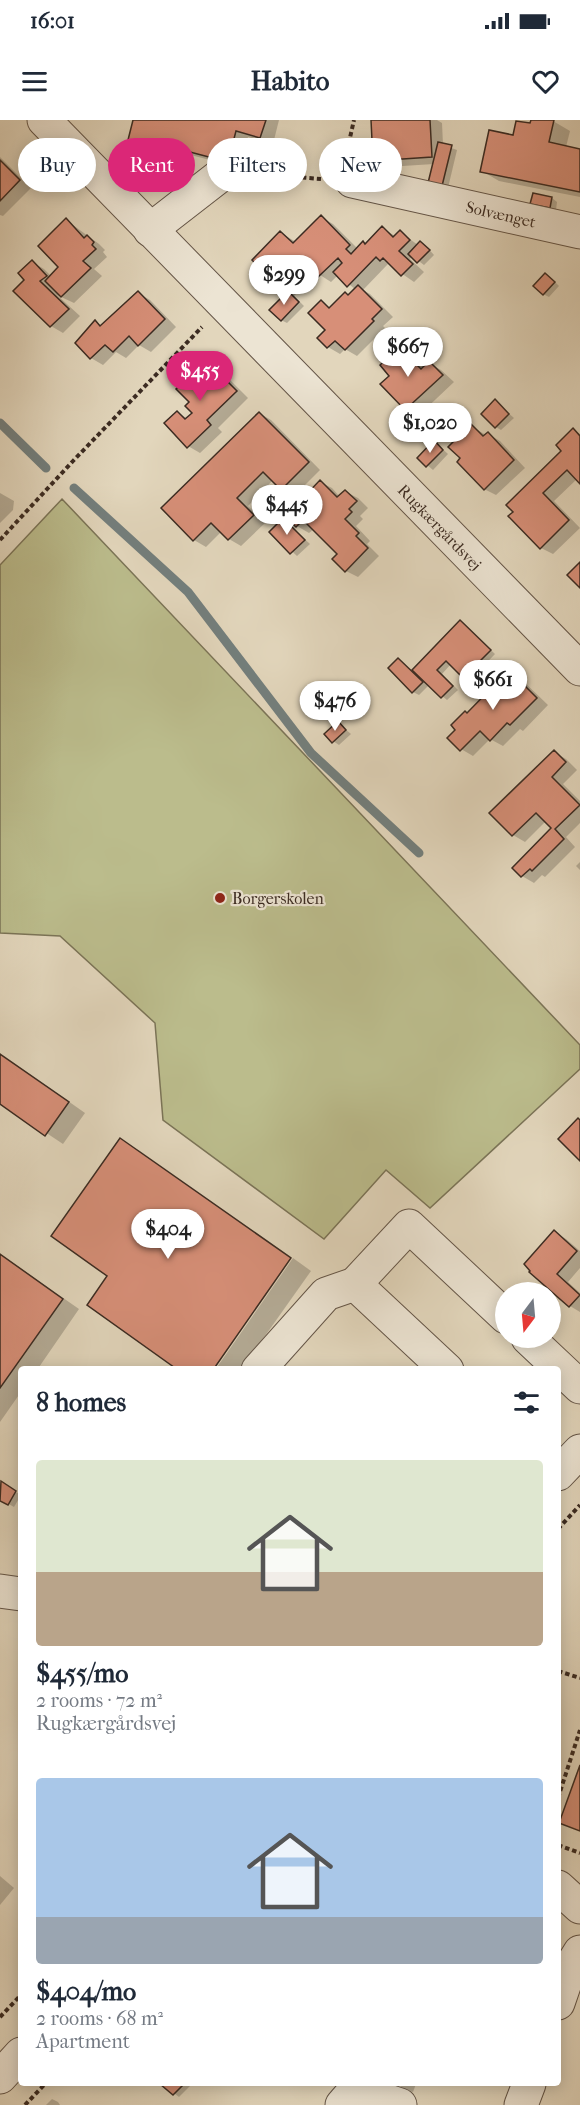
<!DOCTYPE html>
<meta charset="utf-8">
<style>
:root{--surface:#fff;--page:#f6f6f7;--text:#1f2937;--muted:#747a83;--accent:#db2777}
body{margin:0;font-family:"IM FELL French Canon",serif;background:var(--page);color:var(--text);height:100vh;display:flex;flex-direction:column;font-size:22px;white-space:nowrap}
*{box-sizing:border-box;margin:0}
p{font-size:20px;color:var(--muted)}
.icon{flex:none;width:33px;height:33px;fill:none;stroke:currentColor;stroke-width:2;stroke-linecap:round;stroke-linejoin:round}
.map{position:relative;flex:1;overflow:hidden}
.sheet{position:absolute;left:18px;top:1246px;width:543px;height:720px;display:flex;flex-direction:column;background:var(--surface);border-radius:6px;box-shadow:0 3px 15px #0003}
.sheet>*{flex:none}
.top-card{position:absolute;left:18px;top:18px;width:544px;height:54px;display:flex;gap:12px}
.needle{width:39px;rotate:196deg}
.controls{position:absolute;left:495px;top:1162px;display:grid;gap:12px}
.controls a{display:grid;place-items:center;width:66px;height:66px;border-radius:50%;background:var(--surface);box-shadow:0 3px 15px #0003;font-size:30px}
.price{position:absolute;translate:-50% -51px;padding:0 14px;border-radius:21px;background:#fff;color:#222;font-size:20px;line-height:39px;filter:drop-shadow(0 2px 3px #0008)}
.price::after{content:'';position:absolute;left:50%;top:36px;width:18px;height:14px;margin-left:-9px;background:inherit;clip-path:polygon(0 0,100% 0,50% 100%)}
.price.selected{background:var(--accent);color:#fff}
ul{padding:0;list-style:none}
li{display:grid;align-content:center;gap:12px;height:318px;padding:0 18px}
li span{display:grid;place-items:center;height:186px;border-radius:6px;color:#555}
li>.icon{margin-inline-start:auto}
span .icon{width:108px;height:108px;fill:#fffc;stroke-width:1}
li b{font-size:26px}
h2{display:flex;justify-content:space-between;align-items:center;height:72px;padding:0 18px;font-size:26px}
.tag{padding:0 21px;border-radius:27px;background:var(--surface);box-shadow:0 3px 15px #0003;font-size:21px;line-height:54px}
.tag.selected{background:var(--accent);color:#fff}
.status{display:flex;justify-content:space-between;align-items:center;height:42px;padding:0 30px;background:var(--surface);direction:ltr}
.status svg{height:16px;fill:currentColor}
header{display:flex;justify-content:space-between;align-items:center;height:78px;padding:0 18px;background:var(--surface);font-size:27px;font-weight:800}
.map>svg:first-child{display:block}
.green{fill:#bbbc8c;stroke:#7b7457;stroke-width:1.5}
.shadow{fill:#0003}
.lines{fill:none;stroke-linecap:round;stroke-linejoin:round}
.stream{stroke:#737f7d;stroke-width:9}
.building{fill:#d78f78;stroke:#3b2b22;stroke-width:1.5}
.minor-casing{stroke:#655648;stroke-width:35}
.path{stroke:#3b2b22;stroke-width:4;stroke-dasharray:4.5 3;stroke-linecap:butt}
.minor{stroke:#ece4d3;stroke-width:33}
.poi-dot{fill:#8f2418;stroke:#ece4d3;stroke-width:2}
.labels{text-anchor:middle;stroke-width:4.5;stroke-linejoin:round;paint-order:stroke}
.street-label{font-size:16px;fill:#3b2b22;stroke:#ece4d3}
.poi-label{font-size:16px;fill:#3b2b22;stroke:#ece4d3;text-anchor:start}
</style>
<div class="status"><b>16:01</b><svg viewBox="0 0 49 12"><path d="M0 12V9h3v3zM5 12V6h3v6zM10 12V3h3v9zM15 12V0h3v12zM26 1h20v11H26zM47 4h2v5h-2z"/></svg></div>
<header><svg class="icon" aria-label="menu" viewBox="0 0 24 24"><path d="M4 6h16M4 12h16M4 18h16"/></svg>Habito<svg class="icon" aria-label="heart" viewBox="0 0 24 24"><path d="M12 20l-8-8c-3-5 5-10 8-4 3-6 11-1 8 4z"/></svg></header>
<div class="map">
<svg width="580" height="1985" viewBox="0 0 580 1985">
<rect width="100%" height="100%" fill="#e2d6bc"/>
<filter id="stains"><feTurbulence type="fractalNoise" baseFrequency=".00333" numOctaves="4"/><feColorMatrix values="0 0 0 0 .2 0 0 0 0 .09 0 0 0 0 .02 0 0 0 .5 -.17"/></filter>
<radialGradient id="worn" r=".72"><stop offset=".6" stop-color="#630" stop-opacity="0"/><stop offset="1" stop-color="#630" stop-opacity=".3"/></radialGradient>
<path class="green" d="M62,379L580,925V949L430,1088L386,1050L324,1119L163,1000L155,903L60,816L0,813V445Z"/>
<g class="shadow">
<path d="M134,0H279L273,24L248,17L241,45L237,47L179,32L174,53L143,45L130,38Z"/>
<path d="M372,0H437L442,3L443,25L457,30L448,68L436,66L434,44L387,47L375,40Z"/>
<path d="M532,0L553,1L570,11L566,27L580,30V77L499,61L482,51L514,17L531,5Z"/>
<path d="M0,37L31,68L3,96L0,95Z"/>
<path d="M552,78L557,82L556,90L532,83Z"/>
<path d="M321,97L333,104L358,129L366,125L382,108L395,116L400,112L418,125L420,123L426,126L434,135L424,145L412,136L410,139L424,152L414,162L388,144L363,170L370,174L393,197L383,206L385,208L357,236L345,229L340,234L328,227L319,218L327,210L321,182L331,188L346,174L349,176L356,170L338,155L331,162L317,153L294,176L304,186L287,203L281,200L289,172L282,169L281,113L296,122Z"/>
<path d="M66,100L99,124L105,130L103,132L107,137L94,149L102,156L74,183L57,175L80,196L63,213L51,206L27,160L32,142L44,149L51,156L60,147Z"/>
<path d="M551,158L559,166L549,177L543,174Z"/>
<path d="M138,173L150,180L176,207L151,232L139,225L126,238L116,232L103,245L91,238L96,202L102,206Z"/>
<path d="M402,226L414,233L422,242L420,244L424,248L429,243L441,250L454,262L418,296L406,289L383,264L391,256Z"/>
<path d="M206,241L218,248L248,278L218,308L222,312L200,333L188,326L178,293L188,299L194,293L191,282Z"/>
<path d="M495,281L514,298L501,310L496,307Z"/>
<path d="M259,293L271,300L320,350L294,376L282,369L273,360L248,386L265,403L241,426L229,419L222,411L206,427L194,420Z"/>
<path d="M427,293L448,312L442,318L436,314L421,298Z"/>
<path d="M471,306L486,315L488,314L500,321L525,348L496,375L484,369Z"/>
<path d="M573,310L580,314V362L577,359L554,381L580,408L553,434L541,428L510,396L564,331Z"/>
<path d="M435,322L448,334L433,350L419,338Z"/>
<path d="M320,362L332,368L340,377L346,372L358,378L368,388L360,396L363,399L356,406L370,421L367,424L379,436L358,457L346,451L340,434L314,409L309,413L297,406L287,397Z"/>
<path d="M0,373L14,381L13,390L0,403Z"/>
<path d="M284,400L310,424L297,436L271,412Z"/>
<path d="M460,501L495,534L470,560L451,544L442,554L458,570L447,580L429,565L419,575L413,572L391,548L398,540L413,552Z"/>
<path d="M509,552L521,559L548,585L523,611L520,609L503,626L490,619L473,636L461,629L468,594Z"/>
<path d="M338,603L351,614L339,625L333,621Z"/>
<path d="M554,632L566,639L577,650L563,664L580,681V703L566,717L575,727L545,757L542,755L534,763L522,756L514,748L553,708L546,701L525,722L513,715L491,693Z"/>
<path d="M580,742V750L576,746Z"/>
<path d="M0,933L85,993L63,1024L0,982Z"/>
<path d="M120,1020L140,1031L291,1137L211,1250L110,1155Z"/>
<path d="M554,1112L566,1119L580,1131V1148L568,1162L580,1173V1192L570,1186L531,1152Z"/>
<path d="M0,1134L79,1189L37,1250H21V1272L0,1302Z"/>
<path d="M293,1138L311,1151L241,1250H215Z"/>
<path d="M1,1363L21,1375L14,1387L0,1379Z"/>
<path d="M0,1756L14,1768L0,1785Z"/>
<path d="M162,1964H192L179,1977Z"/>
<path d="M397,1964H416L413,1972L403,1968Z"/>
<path d="M52,1979L58,1982L60,1985H46Z"/>
</g>
<g class="lines">
<g class="stream">
<path d="M0,303L46,348"/>
<path d="M74,368L188,472L311,633L419,733"/>
</g>
</g>
<g class="building">
<path d="M133,0H266L260,18L236,11L229,38L224,41L167,26L161,48L129,39L125,32Z"/>
<path d="M371,0H430L432,37L373,41Z"/>
<path d="M531,0H554L549,22L580,29V72L480,52L489,10L513,15L516,1L530,3Z"/>
<path d="M438,22L452,25L442,66L428,63Z"/>
<path d="M0,40L20,60L0,81Z"/>
<path d="M533,73L552,77L550,88L530,84Z"/>
<path d="M321,95L350,125L346,129L351,134L363,121L365,124L382,106L393,117L400,110L410,120L399,131L413,144L401,156L383,138L380,141L376,137L347,167L333,152L342,143L338,138L318,157L306,145L282,170L252,140L280,111L293,123Z"/>
<path d="M66,98L84,118L87,115L94,122L92,125L96,129L83,141L91,148L61,177L45,161L58,147L38,126Z"/>
<path d="M420,121L430,130L417,143L408,134Z"/>
<path d="M32,140L47,156L40,161L69,189L50,207L13,171L24,160L18,153Z"/>
<path d="M545,153L555,162L543,175L533,166Z"/>
<path d="M358,165L382,189L372,199L374,201L345,230L335,221L327,228L317,218L325,210L308,193L321,180L329,188L345,172L348,175Z"/>
<path d="M138,171L165,199L138,226L129,216L113,232L105,225L90,239L75,223L95,200L100,206Z"/>
<path d="M288,171L299,182L281,201L269,190Z"/>
<path d="M402,225L411,235L409,237L421,249L429,241L443,255L405,290L380,264L389,256L380,245Z"/>
<path d="M205,239L237,271L207,300L211,305L187,328L164,303L177,291L185,299L192,293L185,286L189,282L176,269Z"/>
<path d="M495,279L509,294L495,308L481,294Z"/>
<path d="M426,291L443,308L435,315L419,297Z"/>
<path d="M259,292L309,342L281,370L263,352L237,378L254,395L228,420L211,403L193,421L161,388Z"/>
<path d="M471,304L483,316L488,312L514,340L484,370L457,342L460,338L448,327Z"/>
<path d="M573,308L580,316V364L567,350L543,373L569,400L540,429L508,396L513,392L506,385L561,331L556,325Z"/>
<path d="M434,320L443,330L426,347L417,338Z"/>
<path d="M320,360L337,377L345,370L357,381L349,389L352,392L345,399L359,413L356,416L368,428L345,452L332,439L337,434L303,400L296,407L285,397Z"/>
<path d="M283,398L305,420L290,434L269,412Z"/>
<path d="M580,442V468L567,455Z"/>
<path d="M460,500L491,530L463,558L446,541L437,550L453,566L441,578L412,550Z"/>
<path d="M398,538L423,562L412,573L388,548Z"/>
<path d="M509,550L537,578L510,605L507,603L490,621L480,611L460,631L447,618L455,610L451,605L465,591L467,593Z"/>
<path d="M338,601L346,610L332,623L324,614Z"/>
<path d="M554,630L566,642L552,657L580,685L555,709L564,719L532,751L530,749L521,757L512,748L551,708L536,693L512,716L489,693Z"/>
<path d="M0,934L69,982L45,1016L0,984Z"/>
<path d="M578,998L580,1000V1041L558,1019Z"/>
<path d="M120,1018L291,1138L213,1250H178L87,1185L107,1156L51,1116Z"/>
<path d="M554,1110L577,1131L557,1154L580,1175L569,1187L529,1152L530,1151L524,1144Z"/>
<path d="M0,1134L63,1179L0,1268Z"/>
<path d="M1,1361L16,1371L8,1385L0,1381Z"/>
<path d="M580,1645V1711L559,1703Z"/>
<path d="M160,1964H184L173,1975Z"/>
</g>
<g class="lines">
<defs>
<g id="minor">
<path d="M44,0L580,549"/>
<path d="M352,61L580,112"/>
<path d="M150,110L226,51"/>
<path d="M528,1218L580,1267"/>
<path d="M258,1250L326,1174L355,1164"/>
<path d="M447,1250L355,1164L409,1106L506,1197"/>
<path d="M558,1354L580,1331"/>
<path d="M0,1471L21,1474"/>
<path d="M558,1767L580,1787"/>
<path d="M558,1883L570,1848L580,1832"/>
<path d="M0,1957L21,1934"/>
<path d="M342,1985L355,1970L400,1985"/>
<path d="M521,1985L529,1964"/>
</g>
</defs>
<use href="#minor" class="minor-casing"/>
<g class="path">
<path d="M347,31L354,0"/>
<path d="M257,54L321,59"/>
<path d="M0,420L73,341L202,207"/>
<path d="M558,1409L580,1385"/>
<path d="M558,1551L580,1558"/>
<path d="M558,1678L580,1610"/>
<path d="M558,1725L580,1733"/>
<path d="M0,1897L21,1875"/>
<path d="M25,1985L45,1964"/>
</g>
<use href="#minor" class="minor"/>
</g>
<circle class="poi-dot" cx="220" cy="778" r="6"/>
<g class="labels">
<g class="street-label">
<text transform="translate(501 94) rotate(13)" y="6">Solvænget</text>
<text transform="translate(440 407) rotate(46)" y="6">Rugkærgårdsvej</text>
</g>
<g class="poi-label">
<text x="232" y="784">Borgerskolen</text>
</g>
</g>
<rect width="100%" height="100%" filter="url(#stains)"/>
<rect width="100%" height="100%" fill="url(#worn)"/>
</svg>
<div class="controls">
<a><svg class="needle" viewBox="-14 -14 28 28"><path d="M0-13l5 13h-10z" fill="#e53935"/><path d="M0 13l5-13h-10z" fill="#747a83"/></svg></a>
</div>
<b class="price" style="left:284px;top:186px">$299</b>
<b class="price" style="left:408px;top:258px">$667</b>
<b class="price selected" style="left:200px;top:282px">$455</b>
<b class="price" style="left:430px;top:334px">$1,020</b>
<b class="price" style="left:287px;top:416px">$445</b>
<b class="price" style="left:493px;top:591px">$661</b>
<b class="price" style="left:335px;top:612px">$476</b>
<b class="price" style="left:168px;top:1140px">$404</b>
<div class="top-card">
<a class="tag">Buy</a>
<a class="tag selected">Rent</a>
<a class="tag">Filters</a>
<a class="tag">New</a>
</div>
<section class="sheet">
<h2>8 homes<svg class="icon" aria-label="filters" viewBox="0 0 24 24"><path d="M4 7h16M4 17h16"/><circle cx="9" cy="7" r="2"/><circle cx="15" cy="17" r="2"/></svg></h2>
<ul>
<li><span style="background:linear-gradient(#dfe7d0 60%,#b9a48a 0)"><svg class="icon" aria-label="home" viewBox="0 0 24 24"><path d="M3 11l9-7 9 7M6 9v11h12V9"/></svg></span><div><b>$455/mo</b><p>2 rooms · 72 m²</p><p>Rugkærgårdsvej</p></div></li>
<li><span style="background:linear-gradient(#a9c7e8 75%,#9aa5b1 0)"><svg class="icon" aria-label="home" viewBox="0 0 24 24"><path d="M3 11l9-7 9 7M6 9v11h12V9"/></svg></span><div><b>$404/mo</b><p>2 rooms · 68 m²</p><p>Apartment</p></div></li>
</ul>
</section>
</div>
